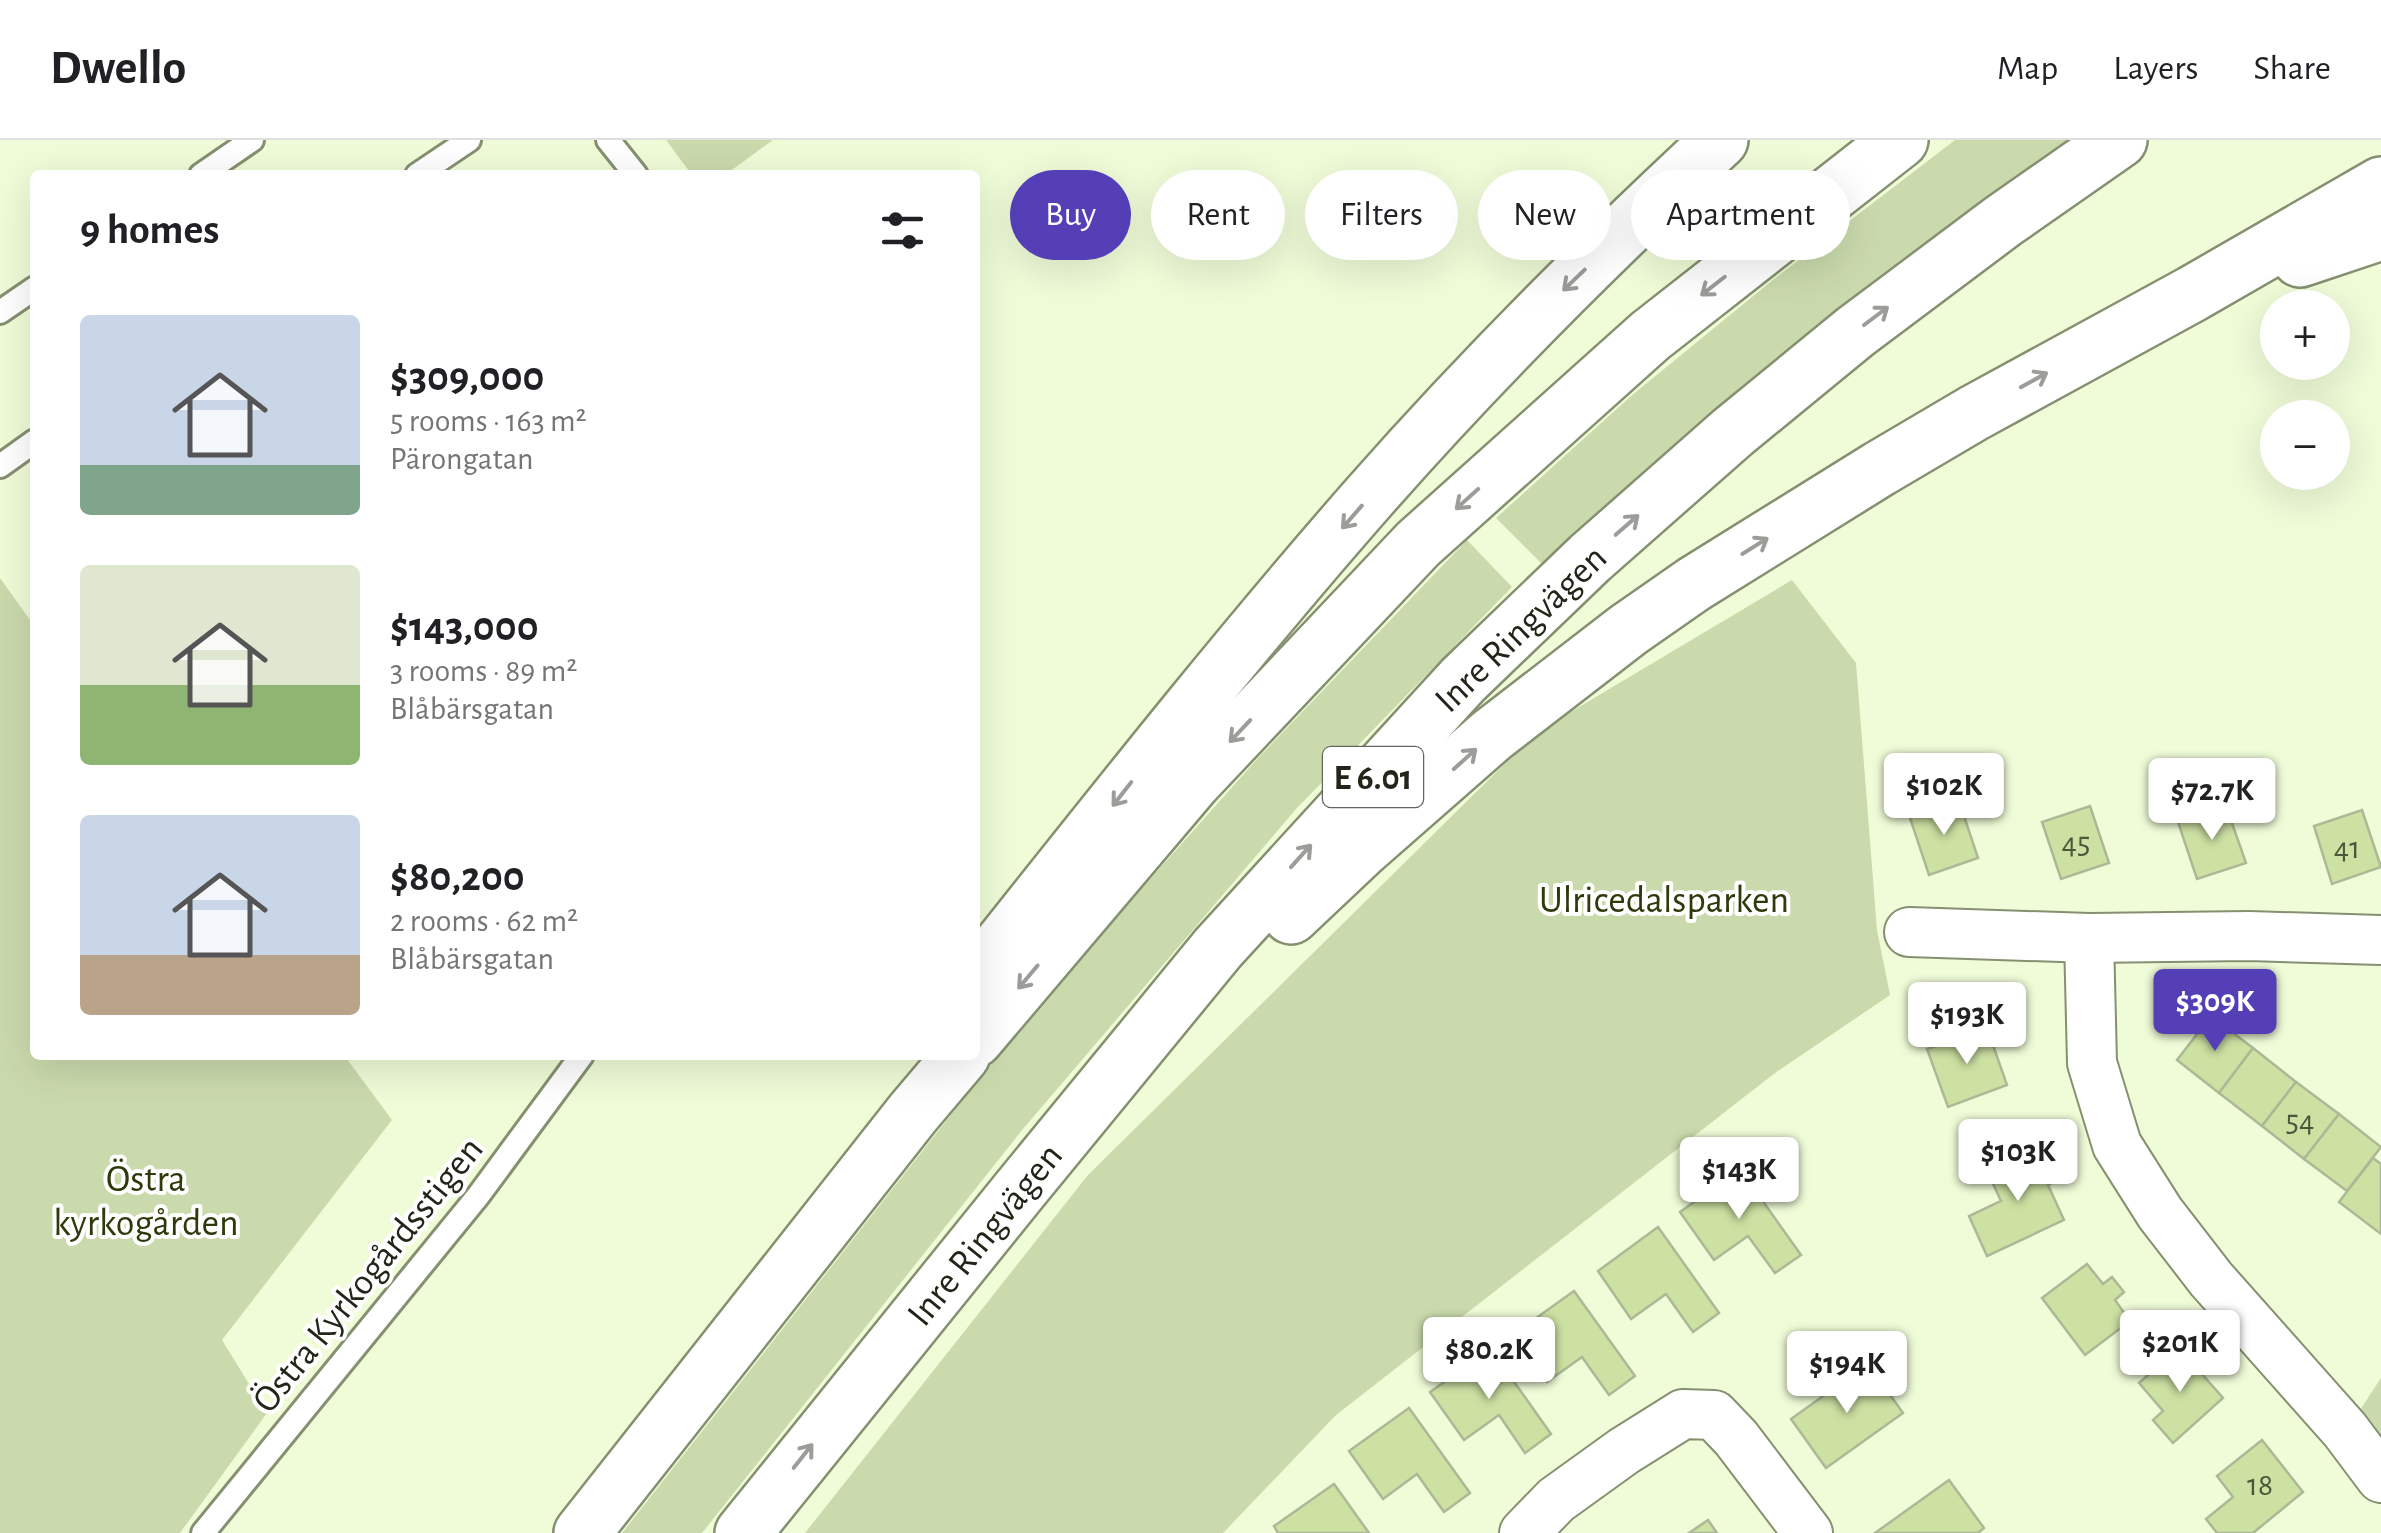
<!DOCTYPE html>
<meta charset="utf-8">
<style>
:root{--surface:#fff;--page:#f2f2f2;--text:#202124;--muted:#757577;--line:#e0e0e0;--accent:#543fb7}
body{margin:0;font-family:"Alegreya Sans",sans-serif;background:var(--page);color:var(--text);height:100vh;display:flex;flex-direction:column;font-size:38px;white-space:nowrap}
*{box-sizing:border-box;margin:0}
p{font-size:32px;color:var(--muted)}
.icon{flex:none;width:55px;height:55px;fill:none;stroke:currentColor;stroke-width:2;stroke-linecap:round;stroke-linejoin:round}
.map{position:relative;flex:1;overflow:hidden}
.side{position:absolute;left:30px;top:30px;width:950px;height:890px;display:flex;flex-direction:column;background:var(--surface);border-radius:10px;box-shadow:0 10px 40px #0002}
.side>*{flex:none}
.banner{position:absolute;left:1010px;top:30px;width:950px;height:90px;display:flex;gap:20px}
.tools{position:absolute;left:2260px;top:150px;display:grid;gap:20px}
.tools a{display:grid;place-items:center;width:90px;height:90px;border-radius:50%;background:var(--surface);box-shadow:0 10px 40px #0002;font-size:50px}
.price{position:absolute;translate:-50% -85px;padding:0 22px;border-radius:10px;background:#fff;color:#222;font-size:32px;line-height:65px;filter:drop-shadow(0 2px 5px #0008)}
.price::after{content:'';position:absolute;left:50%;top:60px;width:30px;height:22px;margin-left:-15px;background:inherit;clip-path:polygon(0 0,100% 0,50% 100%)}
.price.active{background:var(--accent);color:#fff}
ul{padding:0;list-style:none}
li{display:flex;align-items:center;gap:30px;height:250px;padding:0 50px}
li span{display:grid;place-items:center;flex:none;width:280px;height:200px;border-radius:10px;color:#555}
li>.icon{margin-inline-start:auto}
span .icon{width:120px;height:120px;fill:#fffc;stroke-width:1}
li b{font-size:42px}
h2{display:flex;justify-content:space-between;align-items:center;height:120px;padding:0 50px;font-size:42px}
.chip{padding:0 35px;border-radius:45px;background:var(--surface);box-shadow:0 10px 40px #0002;font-size:35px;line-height:90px}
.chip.active{background:var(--accent);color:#fff}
header{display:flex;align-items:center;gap:60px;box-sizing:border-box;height:140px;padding:0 50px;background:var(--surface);border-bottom:2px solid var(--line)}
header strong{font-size:48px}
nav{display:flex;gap:55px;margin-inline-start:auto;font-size:35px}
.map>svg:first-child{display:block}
.green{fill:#cbdaad}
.building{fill:#cde1a2;stroke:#acb896;stroke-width:2.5}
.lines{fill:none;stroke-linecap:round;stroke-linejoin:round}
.service-casing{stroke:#859070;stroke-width:28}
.minor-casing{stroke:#859070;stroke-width:52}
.motorway-casing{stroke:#859070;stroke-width:60}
.service{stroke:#fff;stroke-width:22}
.minor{stroke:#fff;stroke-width:48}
.motorway{stroke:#fff;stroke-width:55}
.oneway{stroke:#9c9d98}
.labels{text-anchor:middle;stroke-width:8;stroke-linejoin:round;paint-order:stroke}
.number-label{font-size:32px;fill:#4d553b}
.shield{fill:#fff;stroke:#64675e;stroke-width:2.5}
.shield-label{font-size:35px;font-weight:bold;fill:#222619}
.street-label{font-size:38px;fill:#222619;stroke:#fff}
.park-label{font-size:38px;fill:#2e3a0b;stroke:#fff}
</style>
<header>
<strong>Dwello</strong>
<nav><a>Map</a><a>Layers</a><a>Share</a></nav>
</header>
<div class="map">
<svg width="2381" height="1393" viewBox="0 0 2381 1393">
<rect width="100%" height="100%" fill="#f0fcd8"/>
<g class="green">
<path d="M666,0H773L725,35H692Z"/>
<path d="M1955,0H2072C1972,67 1869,140 1777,218C1697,285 1620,356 1543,425L1496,378L1631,256L1774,139Z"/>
<path d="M1467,400L1512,447L1296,669L1023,989L702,1393H622L975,944L1079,819L1258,618Z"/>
<path d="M0,438L35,487V915H344L392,980L222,1200L267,1273L180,1393H0Z"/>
<path d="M1792,440L1856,523L1877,790L1890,855L1775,933L1336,1275L1223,1393H805L1088,1035L1537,592Z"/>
<path d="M2381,1238V1307L2358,1273Z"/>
</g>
<g class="building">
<path d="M1959,661L1978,718L1929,735L1910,678Z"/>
<path d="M2090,666L2109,723L2061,739L2042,682Z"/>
<path d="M2226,666L2246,723L2197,739L2178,682Z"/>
<path d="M2362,670L2381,727L2332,744L2314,686Z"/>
<path d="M2211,876L2253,908L2219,953L2177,920Z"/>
<path d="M1987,888L2007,945L1948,967L1927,909Z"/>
<path d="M2253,908L2296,942L2262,986L2219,953Z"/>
<path d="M2296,942L2339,974L2304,1019L2262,986Z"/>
<path d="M2339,974L2381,1007L2347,1051L2304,1019Z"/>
<path d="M2032,1010L2039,1026L2049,1021L2058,1040L2048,1045L2064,1080L1987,1116L1969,1076L2001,1061L1987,1031Z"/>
<path d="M2373,1018L2381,1024V1094L2339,1062Z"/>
<path d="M1740,1029L1801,1115L1775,1133L1748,1096L1714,1120L1680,1072Z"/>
<path d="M1658,1087L1719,1173L1693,1192L1666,1154L1631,1179L1598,1131Z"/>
<path d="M2087,1124L2103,1144L2112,1137L2124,1152L2115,1160L2130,1181L2085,1215L2042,1158Z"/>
<path d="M1574,1151L1635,1236L1609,1255L1582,1217L1547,1242L1514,1194Z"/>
<path d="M2179,1208L2223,1258L2173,1303L2153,1280L2163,1271L2139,1243Z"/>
<path d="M1491,1209L1551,1294L1525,1313L1499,1275L1464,1300L1430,1252Z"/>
<path d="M1868,1224L1903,1273L1826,1328L1791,1279Z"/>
<path d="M1409,1268L1470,1353L1444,1372L1417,1334L1383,1359L1349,1311Z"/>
<path d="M2262,1300L2303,1352L2253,1393H2217L2206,1379L2233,1357L2217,1336Z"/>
<path d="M1949,1340L1984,1388L1978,1393H1875Z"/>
<path d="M1334,1344L1369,1393H1278L1274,1386Z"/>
<path d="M1708,1380L1717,1393H1689Z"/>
</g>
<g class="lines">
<defs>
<g id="service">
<path d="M608,0L636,35"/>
<path d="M201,35L252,0"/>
<path d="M417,35L469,0"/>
<path d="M0,172L35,148"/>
<path d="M0,326L35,301"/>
<path d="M203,1393L478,1056L582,915"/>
</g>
<g id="minor">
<path d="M1909,792L2089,798L2249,796L2381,800"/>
<path d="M2089,798L2092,923L2117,1005L2160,1073L2211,1139L2345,1290L2381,1338"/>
<path d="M1524,1393L1556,1360L1624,1311L1683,1274L1714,1275L1736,1298L1808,1393"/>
</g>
<g id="motorway">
<path d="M2300,119L2381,92"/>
<path d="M1291,776L1362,709L1492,595L1628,490L1694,444L1879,329L1974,273L2192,154L2381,45"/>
<path d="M975,838C1104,676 1232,513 1369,357C1479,232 1598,113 1720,0"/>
<path d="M975,899L1193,642L1418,404L1650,196L1900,0"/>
<path d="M582,1393L913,973L962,915"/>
<path d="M743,1393L1018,1052L1218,808L1463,540L1590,418L1733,292L1855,192L2003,81L2119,0"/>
</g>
</defs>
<use href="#service" class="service-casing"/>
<use href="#minor" class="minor-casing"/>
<use href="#motorway" class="motorway-casing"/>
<use href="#service" class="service"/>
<use href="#minor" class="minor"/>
<use href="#motorway" class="motorway"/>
</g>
<defs><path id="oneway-shaft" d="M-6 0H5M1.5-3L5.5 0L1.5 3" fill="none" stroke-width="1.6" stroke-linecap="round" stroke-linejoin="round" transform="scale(2.5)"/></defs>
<g class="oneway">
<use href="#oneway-shaft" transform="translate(1574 140) rotate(136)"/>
<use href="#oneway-shaft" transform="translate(1713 146) rotate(142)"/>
<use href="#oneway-shaft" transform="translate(1876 176) rotate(-37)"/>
<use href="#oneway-shaft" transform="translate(2034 240) rotate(-29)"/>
<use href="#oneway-shaft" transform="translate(1467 359) rotate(138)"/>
<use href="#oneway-shaft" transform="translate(1352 377) rotate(131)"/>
<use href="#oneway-shaft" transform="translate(1627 385) rotate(-41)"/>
<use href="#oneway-shaft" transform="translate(1755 406) rotate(-32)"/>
<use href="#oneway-shaft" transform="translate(1240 591) rotate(133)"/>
<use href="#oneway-shaft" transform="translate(1465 619) rotate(-42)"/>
<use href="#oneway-shaft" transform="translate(1122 654) rotate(128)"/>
<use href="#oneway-shaft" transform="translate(1301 716) rotate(-48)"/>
<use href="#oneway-shaft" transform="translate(1028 837) rotate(130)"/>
<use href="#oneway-shaft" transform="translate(803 1316) rotate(-52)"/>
</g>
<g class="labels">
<g class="number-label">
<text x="2076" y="713">45</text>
<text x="2347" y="718">41</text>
<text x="2300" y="991">54</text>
<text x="2260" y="1355">18</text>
</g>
<rect class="shield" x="1323" y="607" width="100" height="60" rx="8"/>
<g class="shield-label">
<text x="1373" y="649">E 6.01</text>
</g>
<g class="street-label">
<text transform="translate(1520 488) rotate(-44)" y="13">Inre Ringvägen</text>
<text transform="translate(984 1094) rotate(-51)" y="13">Inre Ringvägen</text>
<text transform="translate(367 1134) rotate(-51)" y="13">Östra Kyrkogårdsstigen</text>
</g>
<g class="park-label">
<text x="1664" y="772">Ulricedalsparken</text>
<text x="146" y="1051">Östra<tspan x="146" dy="44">kyrkogården</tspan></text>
</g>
</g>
</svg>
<div class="tools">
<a>+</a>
<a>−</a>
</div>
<b class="price" style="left:1944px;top:698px">$102K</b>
<b class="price" style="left:2212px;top:703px">$72.7K</b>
<b class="price active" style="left:2215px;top:914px">$309K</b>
<b class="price" style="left:1967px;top:927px">$193K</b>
<b class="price" style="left:2018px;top:1064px">$103K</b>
<b class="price" style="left:1739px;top:1082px">$143K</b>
<b class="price" style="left:2180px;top:1255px">$201K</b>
<b class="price" style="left:1489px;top:1262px">$80.2K</b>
<b class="price" style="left:1847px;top:1276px">$194K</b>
<div class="banner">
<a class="chip active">Buy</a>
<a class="chip">Rent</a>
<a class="chip">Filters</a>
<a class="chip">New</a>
<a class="chip">Apartment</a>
</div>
<section class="side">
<h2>9 homes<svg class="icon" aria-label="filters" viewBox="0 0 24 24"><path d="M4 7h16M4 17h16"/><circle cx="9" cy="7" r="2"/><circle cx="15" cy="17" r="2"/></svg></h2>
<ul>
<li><span style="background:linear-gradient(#c9d6e8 75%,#7fa58c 0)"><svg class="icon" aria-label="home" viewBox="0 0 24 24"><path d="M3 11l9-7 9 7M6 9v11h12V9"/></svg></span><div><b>$309,000</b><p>5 rooms · 163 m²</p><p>Pärongatan</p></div></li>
<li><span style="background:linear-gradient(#dfe7d0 60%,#8fb573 0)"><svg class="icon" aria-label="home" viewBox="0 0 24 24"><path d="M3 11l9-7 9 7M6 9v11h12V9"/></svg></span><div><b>$143,000</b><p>3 rooms · 89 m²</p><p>Blåbärsgatan</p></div></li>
<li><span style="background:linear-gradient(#c9d6e8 70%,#b9a48a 0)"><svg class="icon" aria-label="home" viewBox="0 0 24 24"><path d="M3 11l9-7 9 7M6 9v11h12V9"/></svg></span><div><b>$80,200</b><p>2 rooms · 62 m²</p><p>Blåbärsgatan</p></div></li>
</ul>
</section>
</div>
